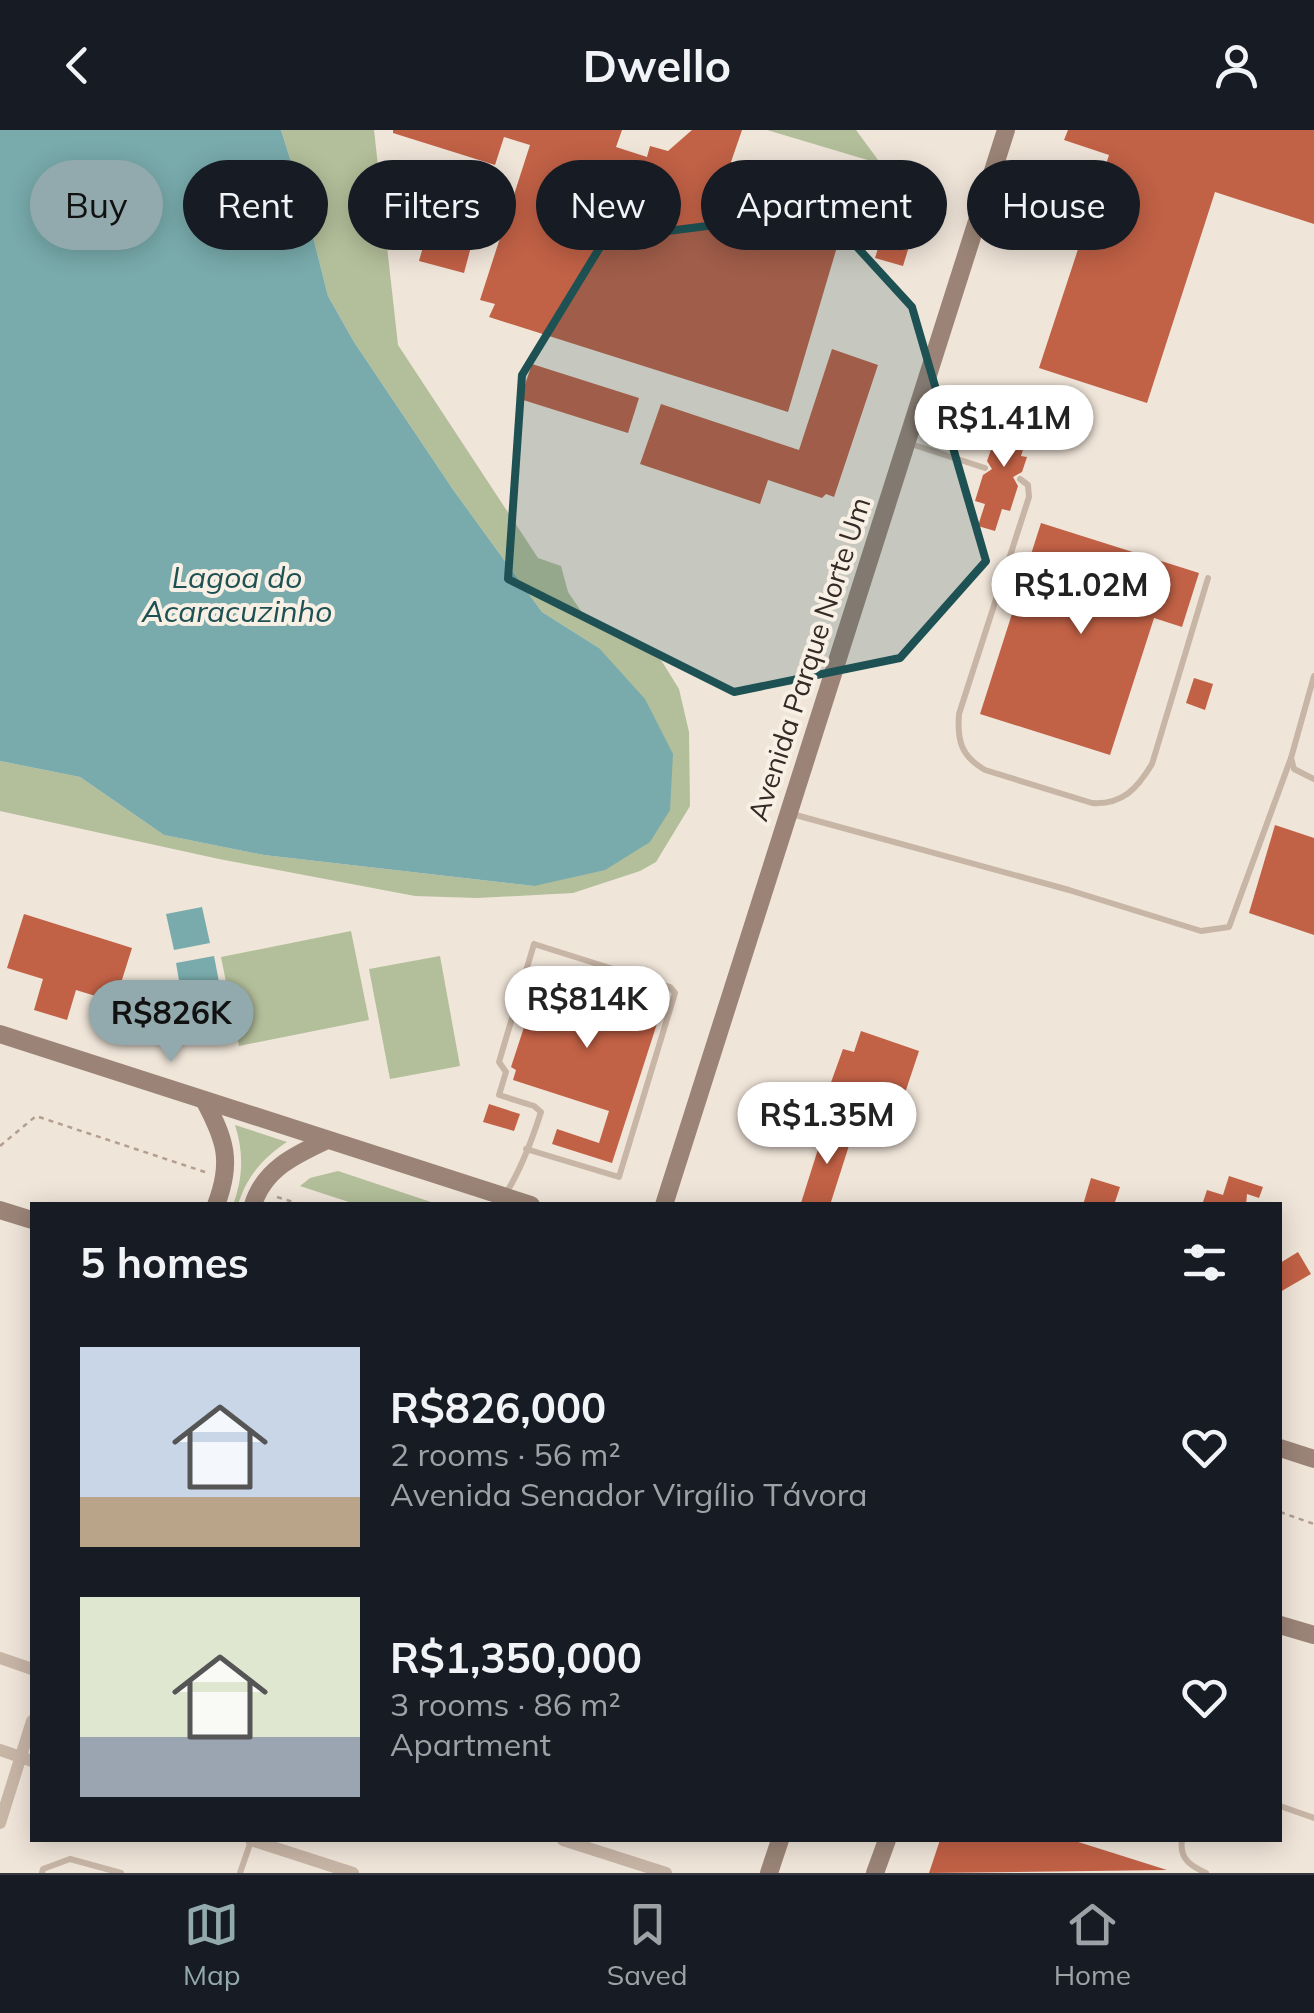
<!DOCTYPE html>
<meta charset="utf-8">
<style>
:root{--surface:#171b24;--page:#242831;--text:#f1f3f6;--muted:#9ea1a6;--line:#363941;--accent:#92aaad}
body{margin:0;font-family:Mulish,sans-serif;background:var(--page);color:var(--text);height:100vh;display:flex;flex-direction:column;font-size:38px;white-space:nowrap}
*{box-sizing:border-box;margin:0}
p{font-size:32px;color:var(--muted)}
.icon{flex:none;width:55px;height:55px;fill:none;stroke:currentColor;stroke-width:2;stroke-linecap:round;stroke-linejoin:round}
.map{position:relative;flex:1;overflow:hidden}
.drawer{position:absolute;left:30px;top:1072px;width:1252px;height:640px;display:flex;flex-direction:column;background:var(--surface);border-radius:0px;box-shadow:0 5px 25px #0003}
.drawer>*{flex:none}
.hud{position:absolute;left:30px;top:30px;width:1255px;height:90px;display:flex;gap:20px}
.price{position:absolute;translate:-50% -85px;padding:0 22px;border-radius:35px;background:#fff;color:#222;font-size:32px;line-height:65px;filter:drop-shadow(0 2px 5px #0008)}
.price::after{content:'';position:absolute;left:50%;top:60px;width:30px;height:22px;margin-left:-15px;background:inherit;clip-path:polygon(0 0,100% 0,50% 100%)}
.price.current{background:var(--accent);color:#111}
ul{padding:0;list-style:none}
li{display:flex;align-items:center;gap:30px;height:250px;padding:0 50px}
li span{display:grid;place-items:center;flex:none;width:280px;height:200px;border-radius:0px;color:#555}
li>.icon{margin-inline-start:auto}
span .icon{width:120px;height:120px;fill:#fffc;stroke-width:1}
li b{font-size:42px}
h2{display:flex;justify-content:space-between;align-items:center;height:120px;padding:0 50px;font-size:42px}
.pill{padding:0 35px;border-radius:45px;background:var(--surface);box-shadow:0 5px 25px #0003;font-size:35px;line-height:90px}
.pill.current{background:var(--accent);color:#111}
header{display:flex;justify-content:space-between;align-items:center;height:130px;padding:0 50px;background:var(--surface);font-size:45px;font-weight:700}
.dock{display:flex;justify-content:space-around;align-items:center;height:140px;border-top:2px solid var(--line);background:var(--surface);font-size:28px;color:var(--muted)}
.dock a{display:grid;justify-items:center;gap:5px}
.dock .current{color:var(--accent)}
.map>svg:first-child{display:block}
.green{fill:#b3be9a}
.water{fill:#79abac}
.building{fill:#c16146}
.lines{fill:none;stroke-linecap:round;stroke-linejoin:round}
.path{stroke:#b39f90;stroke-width:2.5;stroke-dasharray:5 5;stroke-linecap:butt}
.lane{stroke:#c7b5a6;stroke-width:6}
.street{stroke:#c7b5a6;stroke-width:12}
.secondary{stroke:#9b8477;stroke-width:18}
.marked{fill:#1e5153;fill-opacity:0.2;stroke:#1e5153;stroke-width:8;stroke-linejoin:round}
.labels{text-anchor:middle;stroke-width:8;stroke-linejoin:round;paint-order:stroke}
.street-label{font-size:28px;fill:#342a26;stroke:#f8efe5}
.water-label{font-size:30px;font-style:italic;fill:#1e5153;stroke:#f8efe5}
</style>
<header><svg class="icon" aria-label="back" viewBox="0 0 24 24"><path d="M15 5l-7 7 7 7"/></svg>Dwello<svg class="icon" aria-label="person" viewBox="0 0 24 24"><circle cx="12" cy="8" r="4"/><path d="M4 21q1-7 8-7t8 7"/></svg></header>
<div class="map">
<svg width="1314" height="1743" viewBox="0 0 1314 1743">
<rect width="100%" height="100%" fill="#f0e5d9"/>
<g class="green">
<path d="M281,0H374L398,215L538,428L561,436L568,462L583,484L661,530L679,559L689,602L690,676L656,732L640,741L573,763L477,768L415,766L219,729L0,681V631L80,647L164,705L264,725L534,756L599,518L542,482L454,361L354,212L328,166L306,79Z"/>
<path d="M767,0H856L881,34Z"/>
<path d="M351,801L369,890L239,916L221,827Z"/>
<path d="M440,826L460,936L390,949L369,839Z"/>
<path d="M235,995L287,1012C263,1028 246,1047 238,1075H233C243,1048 244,1023 235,995Z"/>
<path d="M338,1041L440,1075H358L300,1056L310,1048Z"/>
</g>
<g class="water">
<path d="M0,0H281L306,79L328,166L354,212L454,361L542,482L599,518L645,569L673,624L670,680L650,712L605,740L534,756L264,725L164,705L80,647L0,631Z"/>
<path d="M202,777L210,813L174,820L166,784Z"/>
<path d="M214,826L225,883L186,891L176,833Z"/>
</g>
<g class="building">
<path d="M393,0H622L616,17L647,27L650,16L668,21L692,0H742L731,32L826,62L820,82L845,90L788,282L489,187L495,174L480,170L530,15L504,7L495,35L393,3Z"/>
<path d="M1068,0H1314V94L1215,62L1147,273L1039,238L1109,25L1064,10Z"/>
<path d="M443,45L487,57L464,143L419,131Z"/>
<path d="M904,83L918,87L903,136L875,128L883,102L896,106Z"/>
<path d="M832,219L878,235L834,367L826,364L822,368L768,350L760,374L640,334L661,274L799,320Z"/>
<path d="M532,234L639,268L628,303L520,269Z"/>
<path d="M1012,278L1034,285L1021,326L1027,327L1022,342L1013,347L1018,356L1010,381L1002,379L995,401L978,396L985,374L975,371L983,345L992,339L987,331L992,317L1000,319Z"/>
<path d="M1041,393L1199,443L1182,497L1154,488L1110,625L980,584Z"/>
<path d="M1194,548L1213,554L1205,580L1186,573Z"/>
<path d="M1275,695L1314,708V805L1249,783Z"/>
<path d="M24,784L132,818L115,872L76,860L67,890L34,880L43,849L7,838Z"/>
<path d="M546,837L663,875L612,1033L552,1014L557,999L599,1013L609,981L513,950L516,940L511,937L543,839Z"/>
<path d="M861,901L919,921L895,993L825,969L843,919L854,922Z"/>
<path d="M489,974L520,984L514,1001L483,992Z"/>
<path d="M826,994L853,1003L830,1075H808L801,1073Z"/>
<path d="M1229,1046L1263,1057L1259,1068L1247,1064L1246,1075H1202L1207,1060L1223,1065Z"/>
<path d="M1091,1048L1120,1057L1114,1075H1083Z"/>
<path d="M1298,1122L1311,1144L1280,1162V1133Z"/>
<path d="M940,1710H1072L1167,1740L929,1743Z"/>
</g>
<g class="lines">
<g class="path">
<path d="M0,1016L36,986L208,1043"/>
<path d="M277,1067L303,1075"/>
<path d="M1280,1382L1314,1394"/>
</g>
<g class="lane">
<path d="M908,313L985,338"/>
<path d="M1020,349L1028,355L1029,367L959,584C957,611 961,626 985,640L1092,673C1122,675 1137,659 1152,634L1208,448"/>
<path d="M1314,546L1291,628L1294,639L1314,649"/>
<path d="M792,684L1069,760L1201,801L1229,797L1291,628"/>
<path d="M506,1063C522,1038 532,1010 541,982L534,976L499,965L506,942L499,932L534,814L670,857L675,863L619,1047L526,1019"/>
<path d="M1280,1676L1314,1688"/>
<path d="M1182,1710C1179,1729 1191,1736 1206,1743"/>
<path d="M42,1743L43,1739L70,1729L121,1743"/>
<path d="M240,1743L251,1711"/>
</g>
<g class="street">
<path d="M0,1528L32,1539"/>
<path d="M0,1620L32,1631"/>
<path d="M0,1693L32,1591"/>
<path d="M251,1710L353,1743"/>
<path d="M563,1710L666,1743"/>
</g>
<g class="secondary">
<path d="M0,904L531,1075"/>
<path d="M204,970C225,1009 233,1031 216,1075"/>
<path d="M253,1075C264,1039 295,1025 327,1010"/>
<path d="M664,1075L1006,0"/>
<path d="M0,1080L32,1090"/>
<path d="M1280,1318L1314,1329"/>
<path d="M1280,1495L1314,1505"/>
<path d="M769,1743L780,1710"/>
<path d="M875,1743L887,1710"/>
</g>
</g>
<path class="marked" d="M824,81L912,177L986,431L900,528L734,562L508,449L522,245L605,109Z"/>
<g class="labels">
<g class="street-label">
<text transform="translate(809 529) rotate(-72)" y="10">Avenida Parque Norte Um</text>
</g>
<g class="water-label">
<text x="237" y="458">Lagoa do<tspan x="237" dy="34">Acaracuzinho</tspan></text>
</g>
</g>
</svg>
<b class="price" style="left:1004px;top:340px">R$1.41M</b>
<b class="price" style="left:1081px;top:507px">R$1.02M</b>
<b class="price" style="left:587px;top:921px">R$814K</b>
<b class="price current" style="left:171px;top:935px">R$826K</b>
<b class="price" style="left:827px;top:1037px">R$1.35M</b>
<div class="hud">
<a class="pill current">Buy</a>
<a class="pill">Rent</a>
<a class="pill">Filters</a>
<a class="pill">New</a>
<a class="pill">Apartment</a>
<a class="pill">House</a>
</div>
<section class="drawer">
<h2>5 homes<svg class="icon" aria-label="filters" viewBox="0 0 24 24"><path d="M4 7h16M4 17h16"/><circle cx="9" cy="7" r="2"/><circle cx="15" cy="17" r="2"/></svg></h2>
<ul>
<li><span style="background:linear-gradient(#c9d6e8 75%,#b9a48a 0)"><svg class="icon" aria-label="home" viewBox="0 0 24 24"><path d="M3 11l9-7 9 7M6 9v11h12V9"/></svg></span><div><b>R$826,000</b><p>2 rooms · 56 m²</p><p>Avenida Senador Virgílio Távora</p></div><svg class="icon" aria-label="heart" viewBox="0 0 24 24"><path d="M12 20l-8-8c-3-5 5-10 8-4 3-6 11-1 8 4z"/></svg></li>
<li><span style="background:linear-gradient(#dfe7d0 70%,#9aa5b1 0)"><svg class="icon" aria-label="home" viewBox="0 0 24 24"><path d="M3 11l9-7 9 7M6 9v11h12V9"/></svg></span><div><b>R$1,350,000</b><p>3 rooms · 86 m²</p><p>Apartment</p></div><svg class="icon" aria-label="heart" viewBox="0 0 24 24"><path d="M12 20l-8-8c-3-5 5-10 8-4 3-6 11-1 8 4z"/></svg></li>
</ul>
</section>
</div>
<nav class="dock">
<a class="current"><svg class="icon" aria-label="map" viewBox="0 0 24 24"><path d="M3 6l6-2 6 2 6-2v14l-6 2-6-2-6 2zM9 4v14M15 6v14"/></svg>Map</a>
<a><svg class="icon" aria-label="saved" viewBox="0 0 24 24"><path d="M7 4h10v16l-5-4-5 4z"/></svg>Saved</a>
<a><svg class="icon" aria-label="home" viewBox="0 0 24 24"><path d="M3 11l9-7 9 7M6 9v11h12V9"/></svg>Home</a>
</nav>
